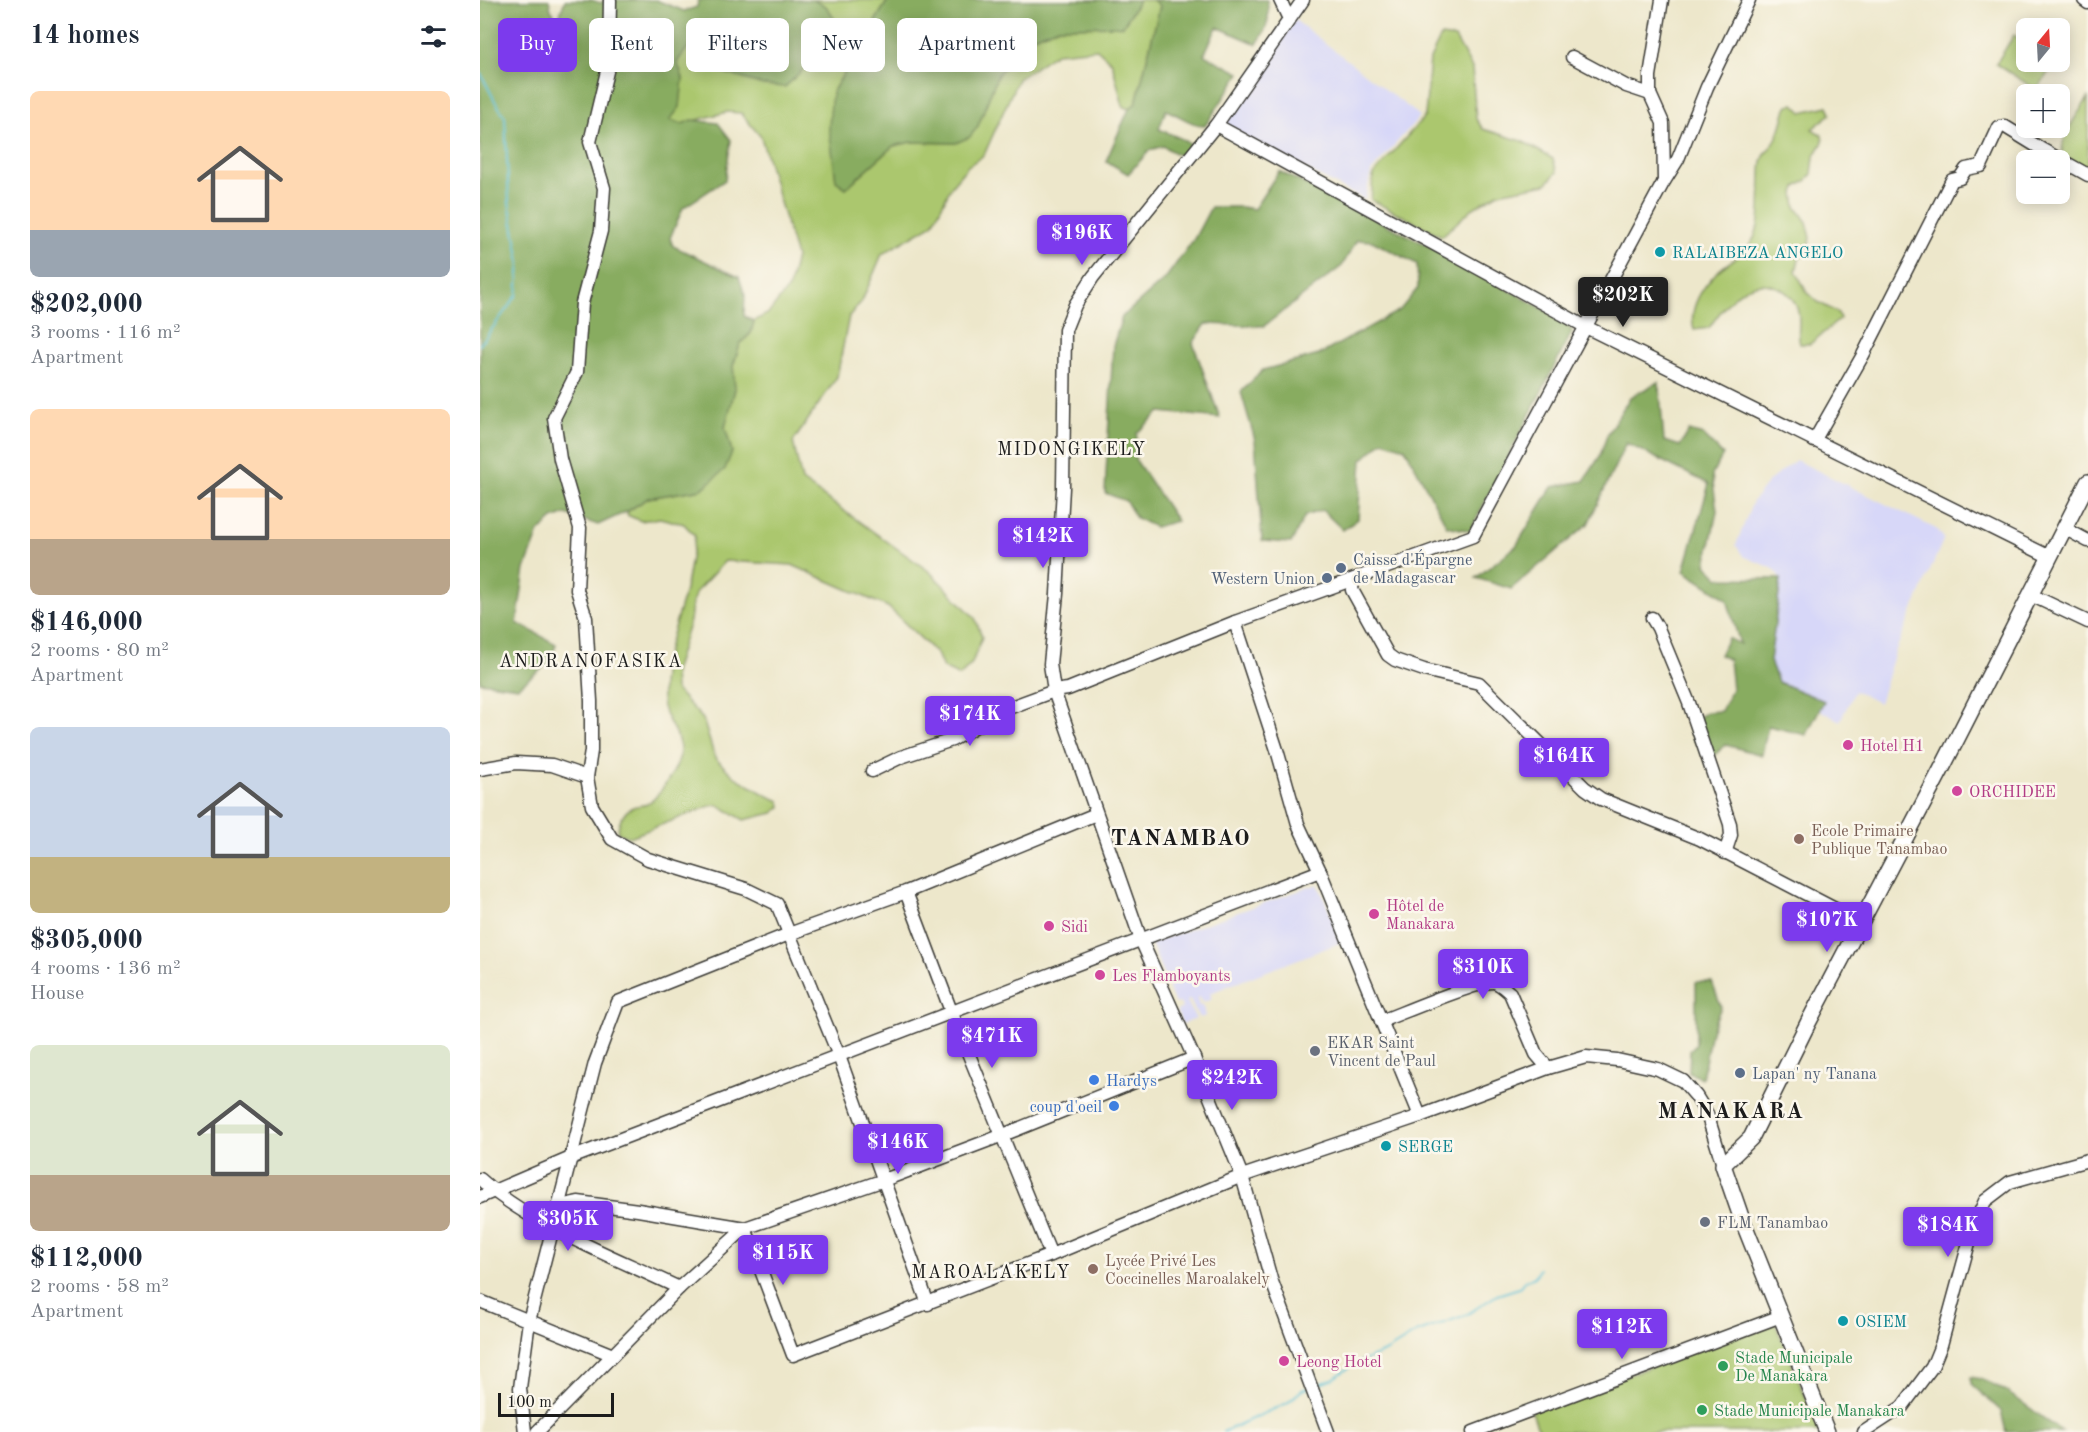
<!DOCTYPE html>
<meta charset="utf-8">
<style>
:root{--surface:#fff;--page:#f6f6f7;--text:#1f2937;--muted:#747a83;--accent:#7c3aed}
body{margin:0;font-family:"Old Standard TT",serif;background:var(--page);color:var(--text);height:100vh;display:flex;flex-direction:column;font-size:22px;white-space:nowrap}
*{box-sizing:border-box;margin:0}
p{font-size:20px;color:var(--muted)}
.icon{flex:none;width:33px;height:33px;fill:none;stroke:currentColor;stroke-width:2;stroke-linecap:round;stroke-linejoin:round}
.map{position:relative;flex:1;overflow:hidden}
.drawer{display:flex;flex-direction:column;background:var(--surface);width:480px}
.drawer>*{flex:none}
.top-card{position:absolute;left:18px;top:18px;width:570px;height:54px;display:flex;gap:12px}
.needle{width:39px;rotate:18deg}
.tools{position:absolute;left:1536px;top:18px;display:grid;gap:12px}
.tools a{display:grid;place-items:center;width:54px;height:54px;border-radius:9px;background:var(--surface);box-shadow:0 3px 15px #0003;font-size:30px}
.scale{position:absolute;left:18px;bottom:15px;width:116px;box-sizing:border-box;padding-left:6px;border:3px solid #1c1c1c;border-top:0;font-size:16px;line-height:21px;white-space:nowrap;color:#1c1c1c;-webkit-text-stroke:4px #fbf7ec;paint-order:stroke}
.price{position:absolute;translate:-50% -51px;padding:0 14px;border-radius:6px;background:var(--accent);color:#fff;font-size:20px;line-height:39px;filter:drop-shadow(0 2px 3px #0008)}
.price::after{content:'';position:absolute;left:50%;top:36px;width:18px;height:14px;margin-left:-9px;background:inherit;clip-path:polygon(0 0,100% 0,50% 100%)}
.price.current{background:#222;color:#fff}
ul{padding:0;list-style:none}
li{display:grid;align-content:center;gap:12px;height:318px;padding:0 30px}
li span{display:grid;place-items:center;height:186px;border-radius:9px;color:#555}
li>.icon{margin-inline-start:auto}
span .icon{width:108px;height:108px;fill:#fffc;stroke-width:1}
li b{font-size:26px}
h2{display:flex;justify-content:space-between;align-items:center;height:72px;padding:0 30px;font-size:26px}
.tag{padding:0 21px;border-radius:9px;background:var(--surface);box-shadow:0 3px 15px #0003;font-size:21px;line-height:54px}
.tag.current{background:var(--accent);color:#fff}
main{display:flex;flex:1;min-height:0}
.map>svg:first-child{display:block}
.built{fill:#d7d7f8}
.green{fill:#abc76e;stroke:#647245;stroke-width:1.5}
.forest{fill:#88ac61;stroke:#52643e;stroke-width:1.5}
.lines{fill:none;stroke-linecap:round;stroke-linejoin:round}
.stream{stroke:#56bed4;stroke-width:2}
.minor-casing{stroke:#3b3a36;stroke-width:15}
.major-casing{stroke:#3b3a36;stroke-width:18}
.minor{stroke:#fff;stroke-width:12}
.major{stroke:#fff;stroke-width:15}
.culture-dot{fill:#0f9aa8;stroke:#fbf7ec;stroke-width:2}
.service-dot{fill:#5c6f8a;stroke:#fbf7ec;stroke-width:2}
.hotel-dot{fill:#d1479c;stroke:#fbf7ec;stroke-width:2}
.education-dot{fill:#8d6e63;stroke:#fbf7ec;stroke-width:2}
.worship-dot{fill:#6b7280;stroke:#fbf7ec;stroke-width:2}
.shop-dot{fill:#3f7fe0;stroke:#fbf7ec;stroke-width:2}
.leisure-dot{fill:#2e9e5b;stroke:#fbf7ec;stroke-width:2}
.labels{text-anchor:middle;stroke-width:5;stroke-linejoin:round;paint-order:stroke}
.culture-label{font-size:16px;fill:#0d838f;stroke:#fbf7ec;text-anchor:start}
.service-label{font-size:16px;fill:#4e5e75;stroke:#fbf7ec;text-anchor:start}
.hotel-label{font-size:16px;fill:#b23c85;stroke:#fbf7ec;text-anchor:start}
.education-label{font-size:16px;fill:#785e54;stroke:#fbf7ec;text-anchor:start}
.worship-label{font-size:16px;fill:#5b616d;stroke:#fbf7ec;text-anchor:start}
.shop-label{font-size:16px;fill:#366cbe;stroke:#fbf7ec;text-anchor:start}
.leisure-label{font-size:16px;fill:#27864d;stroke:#fbf7ec;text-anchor:start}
.neighbourhood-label{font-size:18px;letter-spacing:1.5px;fill:#1c1c1c;stroke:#fbf7ec}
.district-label{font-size:22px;font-weight:bold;letter-spacing:1.5px;fill:#1c1c1c;stroke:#fbf7ec}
</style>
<main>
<section class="drawer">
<h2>14 homes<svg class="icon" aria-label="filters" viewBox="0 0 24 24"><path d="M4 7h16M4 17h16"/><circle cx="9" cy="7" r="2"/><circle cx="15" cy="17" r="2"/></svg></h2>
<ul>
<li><span style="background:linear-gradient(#ffd9b3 75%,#9aa5b1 0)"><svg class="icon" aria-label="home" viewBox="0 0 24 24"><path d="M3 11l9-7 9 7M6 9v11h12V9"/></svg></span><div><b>$202,000</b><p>3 rooms · 116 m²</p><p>Apartment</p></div></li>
<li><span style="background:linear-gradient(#ffd9b3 70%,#b9a48a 0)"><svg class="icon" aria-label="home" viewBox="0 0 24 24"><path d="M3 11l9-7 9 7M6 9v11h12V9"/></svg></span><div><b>$146,000</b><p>2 rooms · 80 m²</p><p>Apartment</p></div></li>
<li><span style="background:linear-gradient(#c9d6e8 70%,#c2b280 0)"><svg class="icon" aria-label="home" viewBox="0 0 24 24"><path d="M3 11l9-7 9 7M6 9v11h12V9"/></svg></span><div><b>$305,000</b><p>4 rooms · 136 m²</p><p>House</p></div></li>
<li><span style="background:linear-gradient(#dfe7d0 70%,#b9a48a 0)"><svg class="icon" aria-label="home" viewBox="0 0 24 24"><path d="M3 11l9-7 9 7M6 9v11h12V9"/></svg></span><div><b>$112,000</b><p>2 rooms · 58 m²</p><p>Apartment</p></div></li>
</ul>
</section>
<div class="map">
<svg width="1608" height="1432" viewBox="0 0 1608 1432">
<rect width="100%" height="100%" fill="#fbf7ec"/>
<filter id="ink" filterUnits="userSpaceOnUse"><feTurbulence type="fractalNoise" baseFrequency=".0167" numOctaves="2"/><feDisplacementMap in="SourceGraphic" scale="12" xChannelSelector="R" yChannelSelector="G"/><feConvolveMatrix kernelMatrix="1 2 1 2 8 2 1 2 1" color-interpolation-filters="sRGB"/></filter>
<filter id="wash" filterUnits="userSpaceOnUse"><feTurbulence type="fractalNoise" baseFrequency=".008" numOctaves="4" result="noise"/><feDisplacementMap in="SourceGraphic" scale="24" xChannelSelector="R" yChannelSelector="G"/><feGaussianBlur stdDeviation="1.35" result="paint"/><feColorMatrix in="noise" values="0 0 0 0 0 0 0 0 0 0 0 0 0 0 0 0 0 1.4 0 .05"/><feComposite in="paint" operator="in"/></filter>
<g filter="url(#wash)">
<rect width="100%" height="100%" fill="#ede7cb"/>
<g class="built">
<path d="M815,20L940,116L891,172L885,200L742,126Z"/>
<path d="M1316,460L1456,529L1464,538L1415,652L1399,703L1375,691L1360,721L1339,710L1343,701L1297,682L1290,661L1301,579L1294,569L1263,556L1256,545L1273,501L1289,481Z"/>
<path d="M838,884L862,942L730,993L732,999L722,1003L720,997L717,998L719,1006L722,1005L726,1016L719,1018L710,1000L707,1001L716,1019L702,1024L697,1011L702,1008L700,1003L695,1004L671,943Z"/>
</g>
<g class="green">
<path d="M333,0H408L352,93L366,188L413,146L432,142L476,143L498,126L518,74L553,37L579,27L643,26L659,0H673L680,6L656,103L649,109L643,106L632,63L617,49L576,53L538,79L504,155L488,166L472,185L453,224L402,254L382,301L369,316L357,377L313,442L322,481L450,572L495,618L502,637L492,663L480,676L463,668L457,654L408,607L312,565L245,561L216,592L212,604L210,621L194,672L195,689L223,719L235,758L255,777L286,795L300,801L301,807L293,813L264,820L238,805L230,806L150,837L138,833C137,824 144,811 153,807C157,805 163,806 167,804C178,798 198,768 200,755C202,733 182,720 182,699C180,661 197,623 206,586C209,570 212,553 215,536L204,524L180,518L161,521L147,515L148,511L168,498L222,489L252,452L245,427L255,389L253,366L260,344L271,333L274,321L289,313L309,287L316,257L281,137L261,113L247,112L202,124L190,120L203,78L197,62L208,46L240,71L304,87L350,43L357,23L346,7Z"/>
<path d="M1534,35L1546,43V62H1575L1557,90L1516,64Z"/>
<path d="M961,36L975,38L992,68L996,119L1003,129L1042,141L1073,159L1077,172L1066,184L1018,193L992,209L962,236L891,200L893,175L945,116L950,59Z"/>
<path d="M1608,98V176C1602,172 1591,168 1587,163C1571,146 1599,113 1608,98Z"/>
<path d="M1314,104L1322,112L1348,106L1351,114L1332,129L1342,135L1343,142L1334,157L1332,174L1326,181L1316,187L1314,193L1316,207L1327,222L1331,238L1328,249L1319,259L1316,271L1326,291L1338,302L1358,313L1360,319L1330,344H1320C1316,332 1322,320 1317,308C1313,297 1306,290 1294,286C1265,276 1243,307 1229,328L1214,330C1208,309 1221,289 1236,273C1246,263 1260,257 1268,247C1286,228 1278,186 1282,162C1284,152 1292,147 1296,139C1301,130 1303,118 1306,108L1308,105Z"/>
<path d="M1295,1323L1340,1432H1059L1051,1409Z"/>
</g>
<g class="forest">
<path d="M0,0H69L71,10L78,20L85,0H111L121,3L125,0H176L204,11L217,7L218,0H333L346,6L357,23L350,43L305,87L283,85L239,71L209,46L197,62L203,78L200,107L190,120L202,124L212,120L238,123L251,140L245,180L203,208L190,238L193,246L259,277L265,295L264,316L274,321L271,333L260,344L253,366L255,389L245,427L252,452L245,469L222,489L168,498L148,511L118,525L86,514L73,519L59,532L45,569L37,623L76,644L71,661L38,687L0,682Z"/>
<path d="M408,0H659L643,26L579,27L553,37L518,74L498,126L490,137L476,143L432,142L413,146L366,188L356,181L349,127L352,93Z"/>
<path d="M673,0H787C790,20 788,27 777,44L737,27L724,55L760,73L725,126C710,125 700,115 686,110L679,129L702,139L712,146L705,156H700L683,146L670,150L648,174L626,161L649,109L656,103L680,6Z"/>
<path d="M799,171L949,246L1087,322L1092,332L990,531L967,526L925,448L903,441L882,460L878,519L863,530L842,510L825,516L811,543L782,541L775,440L761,392L783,370L839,355L920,310L938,288L937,264L892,241L877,240L862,266L784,326L726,324L713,343L740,418L680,412L657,433L655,459L697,521L675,527L656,518L646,501L625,493L633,346L642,317L685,279L714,239L731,207H761L774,209Z"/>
<path d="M1179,382L1184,441L1200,446L1209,431L1223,435L1243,455L1232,475L1237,511L1226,564L1239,578L1301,579L1290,661L1298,682L1344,701L1326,735L1288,726L1282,755L1246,745L1233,756L1214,741L1209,723L1226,712L1241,711L1252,689L1249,660L1240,655L1248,638L1260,644L1247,599L1204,571L1229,484L1146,443L1108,524L1031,589L996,578L1036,546L1072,487L1104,481L1120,456L1127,435L1150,397Z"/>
<path d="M1216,982H1232L1241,1007L1231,1031L1222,1078L1209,1073L1210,1050L1216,1044Z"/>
<path d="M1491,1377C1519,1380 1558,1416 1583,1432H1526L1521,1411L1491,1384Z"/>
</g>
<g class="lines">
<g class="stream">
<path d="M0,72L15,101L25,117L29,202L40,263L37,295L0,345"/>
<path d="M837,1385L853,1379L873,1365L907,1351L936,1333L986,1315L1017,1295L1039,1288L1044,1281L1055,1277L1059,1269"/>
<path d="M743,1432L807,1403L822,1390L828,1388"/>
</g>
</g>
</g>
<g filter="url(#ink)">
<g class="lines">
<defs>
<g id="minor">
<path d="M130,0L129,63L110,142L124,188L121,231L102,303L97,372L74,418L80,459L100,528L97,590L106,618L111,701V751L107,777L112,806L132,839L168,859L266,889L297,904L359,1056L448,1304"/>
<path d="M800,0L809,19"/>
<path d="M1182,0L1170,76V94L1183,123L1184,181"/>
<path d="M1604,0L1608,3"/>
<path d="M1092,57L1146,86L1170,94"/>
<path d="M736,125L823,0"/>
<path d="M1334,441L1383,355L1472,180L1480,178L1486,169L1501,166L1519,127L1524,126L1563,150L1608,175"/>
<path d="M1584,528L1608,541"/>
<path d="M873,580L872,590L908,655L915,660L944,670L999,683L1105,788L1121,799L1220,839L1382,923"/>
<path d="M1551,595L1608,622"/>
<path d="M1172,618L1178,628L1209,703L1250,824L1251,835L1245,853"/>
<path d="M755,622L993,536L1183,183L1198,159L1227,87L1269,0"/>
<path d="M0,769L36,763L72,765L107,777"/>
<path d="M392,771L421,757L472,740L523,710L574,691L570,664L577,594L583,488L585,330L595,305L613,277L736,125L1106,327L1570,557"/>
<path d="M426,892L471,1011L571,1255"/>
<path d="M901,1021C920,1014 999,980 1014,982C1021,984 1025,989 1030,993L1056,1054L1068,1068"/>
<path d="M0,1179C53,1227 135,1257 199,1288"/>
<path d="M0,1197L91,1158L840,871"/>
<path d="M79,1206L98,1202L158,1210L265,1228L313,1355L571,1255L762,1176L940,1116L1068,1068L1106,1057L1137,1060L1178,1069L1203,1081L1216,1096L1227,1114L1243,1165"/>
<path d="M0,1301L133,1355"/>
<path d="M45,1432L40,1388L49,1321L115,1063L138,1002L309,934L426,892L616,814"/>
<path d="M57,1432L199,1288L265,1228L404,1180L523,1135L714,1058"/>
<path d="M848,1432L791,1279L762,1176L714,1058L661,940L574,691L588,689L755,622L797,750L818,824L840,871L940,1116"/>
<path d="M993,1432L1301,1316"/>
<path d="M1384,1432L1422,1407L1452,1367L1461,1345L1493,1228L1505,1201L1530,1182L1608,1160"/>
</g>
<path id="major" d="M1347,1432L1260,1214L1243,1165L1271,1138L1328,1023L1461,770L1608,482"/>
</defs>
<use href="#minor" class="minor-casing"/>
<use href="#major" class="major-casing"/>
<use href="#minor" class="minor"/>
<use href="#major" class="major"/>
</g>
</g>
<g class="culture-dot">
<circle cx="1180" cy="252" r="6"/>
<circle cx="906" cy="1146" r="6"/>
<circle cx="1363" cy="1321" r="6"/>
</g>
<g class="service-dot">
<circle cx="861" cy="568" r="6"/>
<circle cx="847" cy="578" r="6"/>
<circle cx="1260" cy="1073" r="6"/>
</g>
<g class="hotel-dot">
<circle cx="1368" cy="745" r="6"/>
<circle cx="1477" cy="791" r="6"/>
<circle cx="894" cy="914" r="6"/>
<circle cx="569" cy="926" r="6"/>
<circle cx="620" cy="975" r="6"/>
<circle cx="804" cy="1361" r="6"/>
</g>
<g class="education-dot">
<circle cx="1319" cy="839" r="6"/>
<circle cx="613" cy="1269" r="6"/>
</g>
<g class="worship-dot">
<circle cx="835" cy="1051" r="6"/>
<circle cx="1225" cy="1222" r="6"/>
</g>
<g class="shop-dot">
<circle cx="614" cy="1080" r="6"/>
<circle cx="634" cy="1106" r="6"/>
</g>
<g class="leisure-dot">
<circle cx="1243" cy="1366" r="6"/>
<circle cx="1222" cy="1410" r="6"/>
</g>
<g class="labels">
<g class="culture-label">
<text x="1192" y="258">RALAIBEZA ANGELO</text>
<text x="918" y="1152">SERGE</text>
<text x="1375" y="1327">OSIEM</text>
</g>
<g class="service-label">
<text x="873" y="565">Caisse d'Épargne<tspan x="873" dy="18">de Madagascar</tspan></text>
<text x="835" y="584" text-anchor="end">Western Union</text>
<text x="1272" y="1079">Lapan' ny Tanana</text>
</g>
<g class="hotel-label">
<text x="1380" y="751">Hotel H1</text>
<text x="1489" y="797">ORCHIDEE</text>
<text x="906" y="911">Hôtel de<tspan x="906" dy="18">Manakara</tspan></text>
<text x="581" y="932">Sidi</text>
<text x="632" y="981">Les Flamboyants</text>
<text x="816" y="1367">Leong Hotel</text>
</g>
<g class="education-label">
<text x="1331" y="836">Ecole Primaire<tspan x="1331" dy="18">Publique Tanambao</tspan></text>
<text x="625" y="1266">Lycée Privé Les<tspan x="625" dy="18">Coccinelles Maroalakely</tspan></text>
</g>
<g class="worship-label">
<text x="847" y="1048">EKAR Saint<tspan x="847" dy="18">Vincent de Paul</tspan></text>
<text x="1237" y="1228">FLM Tanambao</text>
</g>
<g class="shop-label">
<text x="626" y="1086">Hardys</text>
<text x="622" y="1112" text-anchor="end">coup d'oeil</text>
</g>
<g class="leisure-label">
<text x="1255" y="1363">Stade Municipale<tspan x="1255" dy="18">De Manakara</tspan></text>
<text x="1234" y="1416">Stade Municipale Manakara</text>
</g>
<g class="neighbourhood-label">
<text x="592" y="455">MIDONGIKELY</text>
<text x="111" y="667">ANDRANOFASIKA</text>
<text x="511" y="1278">MAROALAKELY</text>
</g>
<g class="district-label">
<text x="701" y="845">TANAMBAO</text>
<text x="1251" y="1118">MANAKARA</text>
</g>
</g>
</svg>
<div class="tools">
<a><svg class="needle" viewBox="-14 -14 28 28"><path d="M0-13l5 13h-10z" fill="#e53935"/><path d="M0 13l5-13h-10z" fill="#747a83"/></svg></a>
<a>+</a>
<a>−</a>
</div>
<div class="scale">100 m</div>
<b class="price" style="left:602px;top:266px">$196K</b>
<b class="price current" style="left:1143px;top:328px">$202K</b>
<b class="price" style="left:563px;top:569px">$142K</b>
<b class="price" style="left:490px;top:747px">$174K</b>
<b class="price" style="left:1084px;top:789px">$164K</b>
<b class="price" style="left:1347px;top:953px">$107K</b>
<b class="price" style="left:1003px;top:1000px">$310K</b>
<b class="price" style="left:512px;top:1069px">$471K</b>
<b class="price" style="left:752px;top:1111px">$242K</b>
<b class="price" style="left:418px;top:1175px">$146K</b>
<b class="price" style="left:88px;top:1252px">$305K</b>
<b class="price" style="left:1468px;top:1258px">$184K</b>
<b class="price" style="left:303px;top:1286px">$115K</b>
<b class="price" style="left:1142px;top:1360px">$112K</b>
<div class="top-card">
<a class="tag current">Buy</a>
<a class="tag">Rent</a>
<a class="tag">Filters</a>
<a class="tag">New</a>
<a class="tag">Apartment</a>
</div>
</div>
</main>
